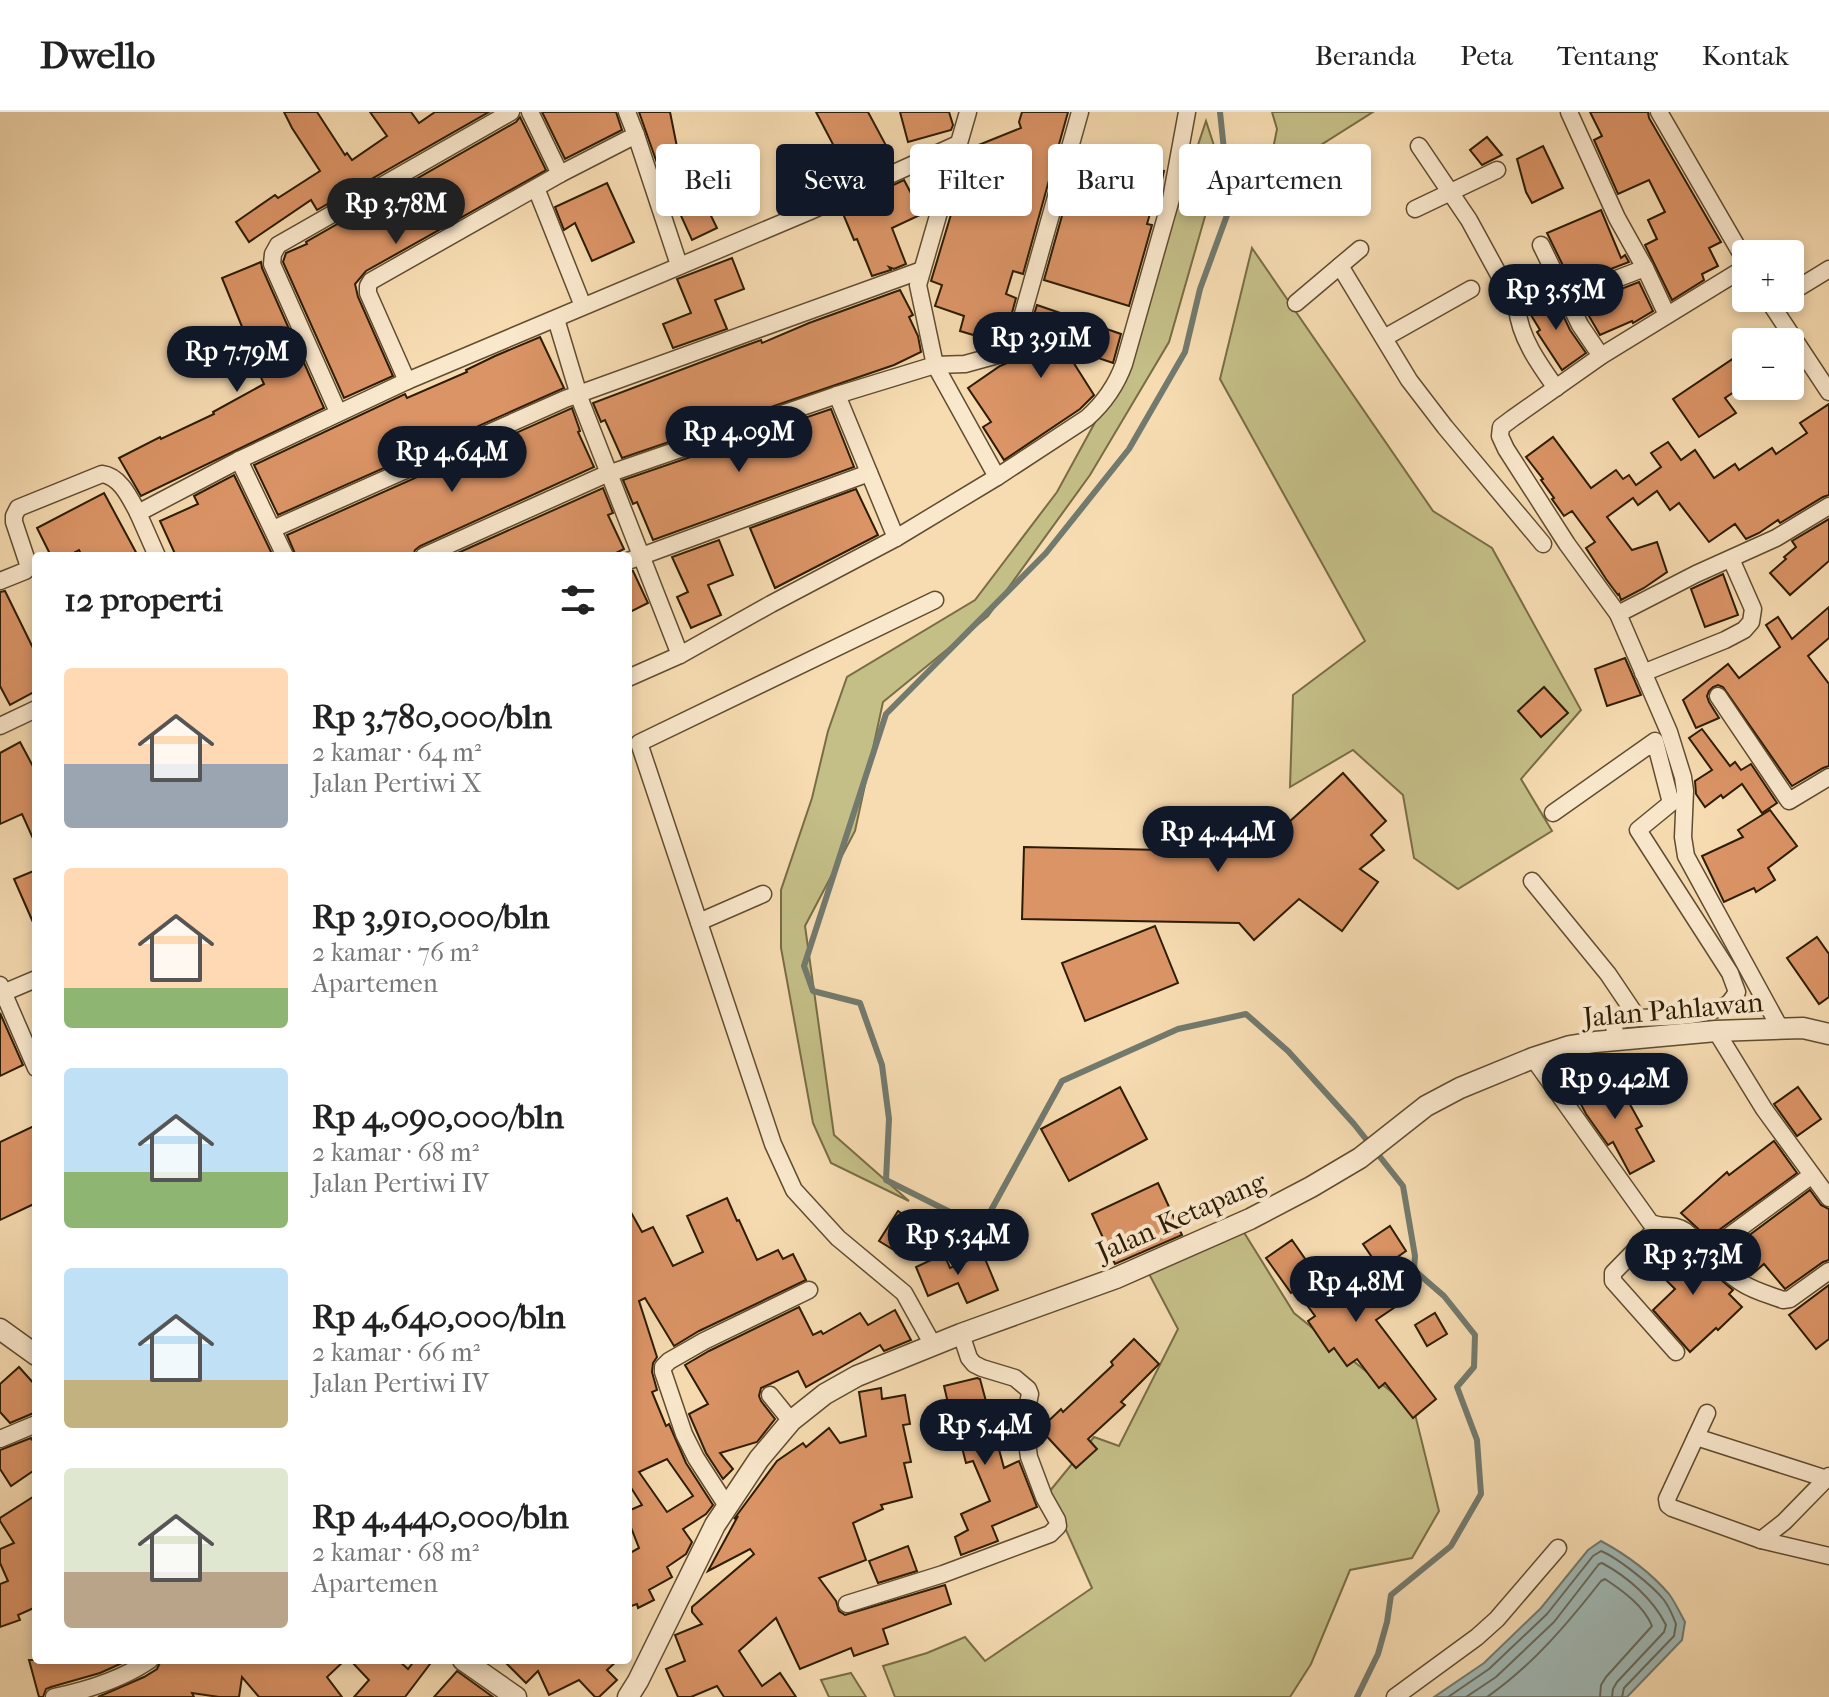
<!DOCTYPE html>
<html lang="id">
<meta charset="utf-8">
<style>
:root{--surface:#fff;--page:#f2f2f2;--text:#222;--muted:#767676;--line:#e0e0e0;--accent:#111827}
body{margin:0;font-family:"IM FELL French Canon",serif;background:var(--page);color:var(--text);height:100vh;display:flex;flex-direction:column;font-size:30px;white-space:nowrap}
*{box-sizing:border-box;margin:0}
p{font-size:26px;color:var(--muted)}
.icon{flex:none;width:44px;height:44px;fill:none;stroke:currentColor;stroke-width:2;stroke-linecap:round;stroke-linejoin:round}
.map{position:relative;flex:1;overflow:hidden}
.side{position:absolute;left:32px;top:440px;width:600px;height:1112px;display:flex;flex-direction:column;background:var(--surface);border-radius:8px;box-shadow:0 4px 12px #0003}
.side>*{flex:none}
.guide{position:absolute;left:656px;top:32px;width:760px;height:72px;display:flex;gap:16px}
.buttons{position:absolute;left:1732px;top:128px;display:grid;gap:16px}
.buttons a{display:grid;place-items:center;width:72px;height:72px;border-radius:8px;background:var(--surface);box-shadow:0 4px 12px #0003;font-size:40px}
.price{position:absolute;translate:-50% -68px;padding:0 18px;border-radius:28px;background:var(--accent);color:#fff;font-size:26px;line-height:52px;filter:drop-shadow(0 2px 4px #0008)}
.price::after{content:'';position:absolute;left:50%;top:48px;width:24px;height:18px;margin-left:-12px;background:inherit;clip-path:polygon(0 0,100% 0,50% 100%)}
.price.on{background:#222;color:#fff}
ul{padding:0;list-style:none}
li{display:flex;align-items:center;gap:24px;height:200px;padding:0 32px}
li span{display:grid;place-items:center;flex:none;width:224px;height:160px;border-radius:8px;color:#555}
li>.icon{margin-inline-start:auto}
span .icon{width:96px;height:96px;fill:#fffc;stroke-width:1}
li b{font-size:34px}
h2{display:flex;justify-content:space-between;align-items:center;height:96px;padding:0 32px;font-size:34px}
.tag{padding:0 28px;border-radius:8px;background:var(--surface);box-shadow:0 4px 12px #0003;font-size:28px;line-height:72px}
.tag.on{background:var(--accent);color:#fff}
header{display:flex;align-items:center;gap:48px;box-sizing:border-box;height:112px;padding:0 40px;background:var(--surface);border-bottom:2px solid var(--line)}
header strong{font-size:38px}
nav{display:flex;gap:44px;margin-inline-start:auto;font-size:28px}
.map>svg:first-child{display:block}
.green{fill:#c4be87;stroke:#786d45;stroke-width:2}
.water{fill:#a0b9b6;stroke:#727a6e;stroke-width:2}
.lines{fill:none;stroke-linecap:round;stroke-linejoin:round}
.shore{stroke:#666a5c;stroke-width:2}
.stream{stroke:#727a6e;stroke-width:6}
.building{fill:#db9466;stroke:#2d1c03;stroke-width:2;fill-rule:evenodd}
.minor-casing{stroke:#604c2f;stroke-width:19}
.tertiary-casing{stroke:#604c2f;stroke-width:23}
.minor{stroke:#fae8cd;stroke-width:16}
.tertiary{stroke:#fae8cd;stroke-width:20}
.labels{text-anchor:middle;stroke-width:8;stroke-linejoin:round;paint-order:stroke}
.street-label{font-size:28px;fill:#2d1c03;stroke:#fae8cd}
</style>
<header>
<strong>Dwello</strong>
<nav><a>Beranda</a><a>Peta</a><a>Tentang</a><a>Kontak</a></nav>
</header>
<div class="map">
<svg width="1829" height="1585" viewBox="0 0 1829 1585">
<rect width="100%" height="100%" fill="#f7dcb2"/>
<filter id="stains"><feTurbulence type="fractalNoise" baseFrequency=".0025" numOctaves="4"/><feColorMatrix values="0 0 0 0 .2 0 0 0 0 .09 0 0 0 0 .02 0 0 0 .5 -.17"/></filter>
<radialGradient id="worn" r=".72"><stop offset=".6" stop-color="#630" stop-opacity="0"/><stop offset="1" stop-color="#630" stop-opacity=".3"/></radialGradient>
<g class="green">
<path d="M1272,0H1373L1267,67L1277,17Z"/>
<path d="M1206,9L1220,52L1169,230L1090,363L988,504L883,590L855,719L805,814L834,1023L909,1089L831,1051L813,1011L781,836V778L812,686L828,619L847,565L975,488L1057,380L1122,261Z"/>
<path d="M1252,136L1433,399L1492,436L1581,598L1521,667L1552,719L1458,777L1414,746L1403,683L1353,638L1290,675L1293,583L1365,529L1220,267Z"/>
<path d="M1240,1114L1294,1201L1414,1298L1439,1399L1412,1446L1350,1458L1311,1552L1290,1585H895L883,1554L927,1541L965,1525L985,1549L1092,1476L1049,1380L1094,1325L1119,1334L1178,1217L1148,1160Z"/>
<path d="M851,1561L866,1585H829L821,1568Z"/>
</g>
<path class="water" d="M1601,1429C1625,1442 1651,1461 1669,1482C1675,1490 1680,1501 1685,1510L1682,1528L1627,1585H1434L1484,1551L1541,1496L1588,1438Z"/>
<g class="lines">
<g class="shore">
<path d="M1448,1585L1489,1557L1547,1502L1593,1444L1601,1439C1618,1446 1653,1474 1664,1488C1669,1495 1673,1504 1676,1512L1674,1524L1624,1576L1622,1585"/>
<path d="M1466,1585L1496,1565L1554,1510L1599,1452L1602,1451C1628,1465 1653,1487 1666,1513L1664,1520L1617,1570L1613,1577L1612,1585"/>
<path d="M1487,1585C1532,1554 1568,1511 1601,1469L1605,1467C1623,1479 1644,1494 1652,1514L1606,1565L1601,1573L1600,1585"/>
</g>
<path class="stream" d="M1220,0L1230,95L1200,177L1185,240L1129,337L1046,441L886,602L804,854L813,879L860,891L882,953L889,1007L886,1068L962,1106L989,1102L1062,969L1178,917L1246,902L1288,939L1354,1012L1403,1074L1415,1144L1414,1158L1444,1184L1475,1223L1474,1255L1457,1275L1477,1328L1481,1382L1451,1434L1391,1483L1387,1510L1378,1542L1357,1585"/>
</g>
<g class="building">
<path d="M284,0H317L345,43L347,41L352,48L387,24L370,0H411L419,11L435,0H489L317,98L311,88L249,130L236,110L275,83L278,86L320,59L292,16Z"/>
<path d="M542,0H616L622,18L565,47Z"/>
<path d="M639,0H670L678,40L683,37L698,69L695,71L717,116L692,128L657,51Z"/>
<path d="M816,0H868L889,39L848,61Z"/>
<path d="M900,0H949L953,13L951,18L908,30Z"/>
<path d="M1022,0H1068L1023,162L1013,159L1006,182L1016,186L1007,219L1000,231L960,219L964,204L935,194L942,173L931,169L971,36L1021,16L1019,10Z"/>
<path d="M1590,0H1648L1649,6L1721,130L1709,136L1718,154L1702,162L1704,168L1672,188L1645,133L1657,127L1648,108L1665,100L1649,68L1618,82L1594,28L1602,24Z"/>
<path d="M520,5L546,58L366,159L355,172L358,185L393,264L344,286L283,150L286,141L307,132L306,130L516,10Z"/>
<path d="M1487,25L1502,43L1482,53L1470,38Z"/>
<path d="M1543,34L1563,76L1532,91L1526,80L1517,47Z"/>
<path d="M1081,36L1122,45L1121,48L1164,59L1159,81H1156L1147,112L1152,113L1129,194L1044,168Z"/>
<path d="M933,55L937,66L927,100L917,63Z"/>
<path d="M904,68L922,102L892,116L906,152L894,157L889,155L891,158L872,164L857,127L854,128L841,97Z"/>
<path d="M607,71L634,130L592,149L575,111L564,118L555,95Z"/>
<path d="M1601,98L1621,146L1625,143L1629,150L1572,172L1547,121Z"/>
<path d="M732,146L744,177L715,188L727,217L673,236L663,212L691,201L677,167Z"/>
<path d="M261,150L262,156L324,296L141,384L119,346L160,325L161,327L214,302L213,300L264,272L250,241L252,239L222,166Z"/>
<path d="M1639,170L1653,199L1633,211L1632,209L1600,223L1582,192Z"/>
<path d="M900,178L913,203L909,205L918,224L921,240L894,253L622,346L605,308L601,310L593,291L736,237L761,228L762,231L809,211Z"/>
<path d="M1553,182L1570,218L1586,241L1562,258L1537,220L1540,218L1528,198Z"/>
<path d="M1037,193L1121,222L1113,251L1063,234L1094,283L1080,297L1004,348L983,315L991,310L968,276L1000,254L1012,249L1023,238Z"/>
<path d="M540,225L564,276L278,403L254,353L405,282L407,286L467,260L466,258L495,244Z"/>
<path d="M1746,238V272L1725,286L1736,301L1699,325L1673,287Z"/>
<path d="M1829,292V383L1823,385L1780,411L1778,408L1759,421L1746,427L1735,412L1709,430L1679,391L1670,398L1657,379L1638,393L1633,386L1607,405L1632,438L1657,430L1667,460L1644,476L1621,488L1619,482L1618,483L1606,467L1586,436L1595,430L1572,399L1564,404L1552,387L1554,386L1541,368L1543,367L1526,345L1553,325L1591,376L1616,358L1623,367L1629,363L1636,373L1661,355L1651,341L1668,330L1681,348L1695,338L1714,366L1735,352L1739,358L1772,336L1776,342L1807,321L1800,311Z"/>
<path d="M572,296L580,319L578,320L594,355L420,434L415,438L413,444H296L287,423Z"/>
<path d="M831,297L854,355L653,428L637,390L633,392L623,368Z"/>
<path d="M234,363L273,444H176L160,409L198,392L194,384Z"/>
<path d="M603,376L613,401L608,403L624,437L610,444H451Z"/>
<path d="M856,377L878,423L775,476L750,416Z"/>
<path d="M104,381L138,444H82L79,438L68,444H51L37,416Z"/>
<path d="M1829,407V449L1790,483L1770,461L1786,447L1784,445L1796,435L1792,429Z"/>
<path d="M719,428L733,463L708,473L721,503L691,516L677,485L688,480L672,445Z"/>
<path d="M633,459L648,491L628,501V460Z"/>
<path d="M1723,462L1738,503L1705,515L1691,477Z"/>
<path d="M5,479L36,542V579L10,593L0,574V480Z"/>
<path d="M1829,495V526L1808,544L1829,572V654L1823,656L1792,674L1723,575L1718,573L1713,575L1709,579L1707,584L1709,590L1719,606L1696,616L1683,588L1728,552L1739,566L1780,535L1766,513L1778,505L1792,527Z"/>
<path d="M1625,546L1641,583L1607,594L1595,557Z"/>
<path d="M1544,575L1568,601L1541,625L1518,599Z"/>
<path d="M1702,617L1730,654L1735,650L1741,658L1751,652L1777,691L1762,701L1742,672L1723,686L1721,683L1705,695L1696,682L1695,669L1712,658L1689,626Z"/>
<path d="M20,630L36,660V733L22,702L0,712V641Z"/>
<path d="M1343,661L1386,709L1371,723L1384,738L1360,757L1378,770L1342,819L1299,787L1254,828L1239,811L1022,807L1024,735L1256,740Z"/>
<path d="M1770,698L1797,734L1768,756L1775,768L1756,780L1754,776L1724,790L1702,744L1743,725L1738,718Z"/>
<path d="M36,758V817L14,767Z"/>
<path d="M1155,814L1178,871L1085,909L1062,851Z"/>
<path d="M1817,825L1829,842V885L1819,892L1787,846Z"/>
<path d="M0,901L23,953L0,964Z"/>
<path d="M1612,960L1642,1014L1636,1017L1654,1049L1630,1062L1613,1030L1608,1033L1586,1002L1575,981Z"/>
<path d="M1120,975L1147,1027L1069,1069L1041,1017Z"/>
<path d="M1798,975L1821,1007L1797,1024L1774,992Z"/>
<path d="M36,1013V1091L0,1108V1030Z"/>
<path d="M1774,1029L1797,1061L1708,1126L1681,1101L1727,1060L1729,1063Z"/>
<path d="M1158,1071L1182,1123L1115,1152L1092,1102Z"/>
<path d="M1810,1078L1821,1093L1829,1097V1148L1823,1150L1785,1177L1764,1152L1751,1163L1724,1142Z"/>
<path d="M727,1086L737,1109L739,1108L757,1148L778,1138L783,1147L793,1142L806,1168L699,1219L674,1234L645,1186L639,1189L657,1245L653,1251L652,1260L657,1278L652,1280L666,1314L669,1312L686,1351L713,1393L706,1402L683,1417L692,1430L686,1442L667,1455L672,1465L649,1478L654,1488L638,1496L637,1492L628,1495V1442L639,1436L628,1408V1399L642,1393L628,1371V1095L642,1120L653,1115L673,1154L703,1140L687,1104ZM667,1347L693,1384L667,1400L639,1360Z"/>
<path d="M898,1099L926,1116L907,1146L879,1129Z"/>
<path d="M1390,1114L1406,1139L1380,1157L1363,1132Z"/>
<path d="M1292,1128L1315,1161L1317,1159L1338,1189L1389,1154L1410,1185L1376,1208L1436,1287L1413,1306L1385,1271L1379,1276L1357,1247L1347,1254L1334,1236L1329,1240L1308,1209L1315,1204L1296,1178L1291,1181L1266,1146Z"/>
<path d="M1679,1128L1698,1148L1733,1178L1729,1182L1742,1195L1718,1218L1716,1216L1690,1240L1653,1198L1675,1177L1652,1154Z"/>
<path d="M944,1142L950,1156L983,1142L998,1178L967,1191L958,1171L928,1184L916,1155Z"/>
<path d="M1829,1173V1227L1816,1237L1789,1203Z"/>
<path d="M799,1195L813,1223L821,1219L823,1222L860,1201L868,1213L895,1198L911,1228L884,1239L880,1233L806,1275L798,1259L761,1276L759,1284L761,1289L775,1307L757,1330L720,1341L733,1357L723,1367L706,1341L689,1302L708,1292L685,1253L709,1239Z"/>
<path d="M1435,1201L1447,1222L1427,1234L1415,1213Z"/>
<path d="M1134,1227L1159,1252L1121,1290L1125,1293L1088,1327L1097,1337L1076,1356L1040,1317L1061,1297L1063,1300L1113,1253L1111,1250Z"/>
<path d="M19,1255L36,1274V1300L10,1311L0,1300V1272Z"/>
<path d="M977,1266L980,1267L1004,1356L1019,1349L1037,1395L992,1414L998,1429L961,1443L955,1425L968,1418L961,1402L990,1389L973,1349L966,1351L958,1320L955,1321L944,1274Z"/>
<path d="M881,1276L882,1287L905,1283L910,1312L903,1313L911,1350L904,1351L912,1385L881,1393L883,1397L853,1411L866,1448L819,1466L836,1489L839,1499L845,1503L945,1473L951,1492L883,1517L888,1532L854,1544L851,1536L800,1557L776,1506L739,1539L762,1574L780,1561L796,1585H724L717,1574L691,1585H678L666,1557L685,1549L675,1523L702,1512L692,1500V1495L754,1442L750,1437L708,1459L738,1404L734,1407L777,1349L803,1331L806,1335L829,1316L840,1331L866,1324L859,1280Z"/>
<path d="M31,1326L36,1334V1357L11,1374L0,1357V1338Z"/>
<path d="M36,1383V1495L18,1503L20,1508L0,1515V1472L8,1469L0,1451V1437L14,1431L0,1409V1406Z"/>
<path d="M908,1434L917,1459L878,1471L869,1449Z"/>
<path d="M29,1548H129L100,1561L51,1575L46,1577L43,1585H39Z"/>
<path d="M161,1548H345L327,1565L342,1585H259L242,1565L239,1585H219L192,1581L194,1585H98L144,1565L157,1557Z"/>
<path d="M350,1548H398L408,1557L415,1548H433L405,1585H354L369,1568Z"/>
<path d="M503,1548H618L607,1558L617,1568L599,1585H595L579,1568L549,1583L538,1559L526,1571Z"/>
<path d="M457,1559L493,1585H434Z"/>
</g>
<g class="lines">
<defs>
<g id="minor">
<path d="M530,0L560,62"/>
<path d="M627,0L636,23L679,153"/>
<path d="M968,0L918,173L935,253L997,365"/>
<path d="M1569,0L1617,106L1645,156L1667,203"/>
<path d="M1659,0L1746,150"/>
<path d="M1419,34L1469,108L1517,196C1520,226 1539,252 1556,276"/>
<path d="M536,76L583,194"/>
<path d="M1415,97L1497,58"/>
<path d="M1541,133L1580,213L1601,244"/>
<path d="M1340,154L1409,268L1445,315L1543,432"/>
<path d="M1746,155L1601,244L1513,306L1501,315L1500,324L1506,337L1567,432L1618,502L1669,620L1683,665L1685,679L1683,725L1686,744L1780,916"/>
<path d="M1790,181L1829,157"/>
<path d="M1566,184L1577,182L1645,156"/>
<path d="M1767,186L1829,280"/>
<path d="M1296,191L1360,137"/>
<path d="M556,207L581,290L680,543"/>
<path d="M1384,226L1471,177"/>
<path d="M407,269L368,181V174L371,169L560,62L636,23"/>
<path d="M837,283L896,426"/>
<path d="M338,300L272,152L273,142L278,133L511,0"/>
<path d="M239,348L285,444"/>
<path d="M273,417L565,287L922,158"/>
<path d="M157,444L138,401L239,348L407,269L808,100L958,32"/>
<path d="M424,444L602,364L837,283L935,253L965,252L1005,241L1012,234L1017,223L1080,0"/>
<path d="M628,449L869,361"/>
<path d="M0,469L25,459L29,455L14,410V404L18,396L102,362C120,364 130,386 138,401"/>
<path d="M1618,502L1696,462L1776,426L1829,394"/>
<path d="M1643,561L1725,528L1744,518L1751,510L1753,497L1731,447"/>
<path d="M628,566L680,543L771,492L896,426L997,365L1087,306C1105,290 1116,274 1124,252L1171,87L1187,0"/>
<path d="M1718,584L1789,689L1829,665"/>
<path d="M0,614L36,597"/>
<path d="M1553,701L1655,629L1671,691L1638,718L1730,861L1737,880C1733,886 1730,892 1724,894C1693,909 1649,903 1614,908L1615,927"/>
<path d="M1532,769L1608,862L1637,905"/>
<path d="M699,810L763,782"/>
<path d="M0,873L36,956"/>
<path d="M3,881L36,867"/>
<path d="M1716,919L1764,997L1829,1086"/>
<path d="M1533,946L1650,1110C1661,1117 1674,1111 1685,1119C1705,1135 1720,1158 1742,1171C1754,1179 1770,1183 1783,1188L1790,1187L1829,1159"/>
<path d="M1658,1115L1613,1161V1169L1676,1240"/>
<path d="M1706,1141L1812,1063"/>
<path d="M933,1233L904,1181L838,1126L794,1078L773,1032L639,631L935,488"/>
<path d="M770,1283L791,1309"/>
<path d="M1707,1301L1667,1387L1668,1393L1672,1396L1761,1428L1829,1444"/>
<path d="M1696,1325L1827,1367"/>
<path d="M0,1327L36,1312"/>
<path d="M727,1394L696,1346L684,1322L663,1260V1255L669,1249L704,1229L809,1178"/>
<path d="M1761,1428L1784,1410L1829,1364"/>
<path d="M847,1492L943,1462L1050,1422L1058,1414L1057,1408L1044,1385L1029,1345L1024,1310L1030,1282L1028,1277L1015,1266L982,1256L974,1252L969,1246L961,1222"/>
<path d="M54,1585C88,1578 121,1568 150,1548"/>
<path d="M1395,1585L1477,1525L1497,1507L1558,1436"/>
</g>
<g id="tertiary">
<path d="M0,1217L36,1243"/>
<path d="M463,1548L516,1585"/>
<path d="M628,1585L638,1569L715,1413L759,1347L791,1309L825,1282L857,1264L961,1222L1116,1166L1250,1107L1311,1075L1360,1046L1426,994L1460,976L1533,946L1570,934L1595,930L1716,919L1803,916L1829,922"/>
</g>
</defs>
<use href="#minor" class="minor-casing"/>
<use href="#tertiary" class="tertiary-casing"/>
<use href="#minor" class="minor"/>
<use href="#tertiary" class="tertiary"/>
</g>
<g class="labels">
<g class="street-label">
<text transform="translate(1673 897) rotate(-5)" y="10">Jalan Pahlawan</text>
<text transform="translate(1181 1104) rotate(-24)" y="10">Jalan Ketapang</text>
</g>
</g>
<rect width="100%" height="100%" filter="url(#stains)"/>
<rect width="100%" height="100%" fill="url(#worn)"/>
</svg>
<div class="buttons">
<a>+</a>
<a>−</a>
</div>
<b class="price on" style="left:396px;top:134px">Rp 3.78M</b>
<b class="price" style="left:1556px;top:220px">Rp 3.55M</b>
<b class="price" style="left:1041px;top:268px">Rp 3.91M</b>
<b class="price" style="left:237px;top:282px">Rp 7.79M</b>
<b class="price" style="left:739px;top:362px">Rp 4.09M</b>
<b class="price" style="left:452px;top:382px">Rp 4.64M</b>
<b class="price" style="left:1218px;top:762px">Rp 4.44M</b>
<b class="price" style="left:1615px;top:1009px">Rp 9.42M</b>
<b class="price" style="left:958px;top:1165px">Rp 5.34M</b>
<b class="price" style="left:1693px;top:1185px">Rp 3.73M</b>
<b class="price" style="left:1356px;top:1212px">Rp 4.8M</b>
<b class="price" style="left:985px;top:1355px">Rp 5.4M</b>
<div class="guide">
<a class="tag">Beli</a>
<a class="tag on">Sewa</a>
<a class="tag">Filter</a>
<a class="tag">Baru</a>
<a class="tag">Apartemen</a>
</div>
<section class="side">
<h2>12 properti<svg class="icon" aria-label="filters" viewBox="0 0 24 24"><path d="M4 7h16M4 17h16"/><circle cx="9" cy="7" r="2"/><circle cx="15" cy="17" r="2"/></svg></h2>
<ul>
<li><span style="background:linear-gradient(#ffd9b3 60%,#9aa5b1 0)"><svg class="icon" aria-label="home" viewBox="0 0 24 24"><path d="M3 11l9-7 9 7M6 9v11h12V9"/></svg></span><div><b>Rp 3,780,000/bln</b><p>2 kamar · 64 m²</p><p>Jalan Pertiwi X</p></div></li>
<li><span style="background:linear-gradient(#ffd9b3 75%,#8fb573 0)"><svg class="icon" aria-label="home" viewBox="0 0 24 24"><path d="M3 11l9-7 9 7M6 9v11h12V9"/></svg></span><div><b>Rp 3,910,000/bln</b><p>2 kamar · 76 m²</p><p>Apartemen</p></div></li>
<li><span style="background:linear-gradient(#bfe0f5 65%,#8fb573 0)"><svg class="icon" aria-label="home" viewBox="0 0 24 24"><path d="M3 11l9-7 9 7M6 9v11h12V9"/></svg></span><div><b>Rp 4,090,000/bln</b><p>2 kamar · 68 m²</p><p>Jalan Pertiwi IV</p></div></li>
<li><span style="background:linear-gradient(#bfe0f5 70%,#c2b280 0)"><svg class="icon" aria-label="home" viewBox="0 0 24 24"><path d="M3 11l9-7 9 7M6 9v11h12V9"/></svg></span><div><b>Rp 4,640,000/bln</b><p>2 kamar · 66 m²</p><p>Jalan Pertiwi IV</p></div></li>
<li><span style="background:linear-gradient(#dfe7d0 65%,#b9a48a 0)"><svg class="icon" aria-label="home" viewBox="0 0 24 24"><path d="M3 11l9-7 9 7M6 9v11h12V9"/></svg></span><div><b>Rp 4,440,000/bln</b><p>2 kamar · 68 m²</p><p>Apartemen</p></div></li>
</ul>
</section>
</div>
